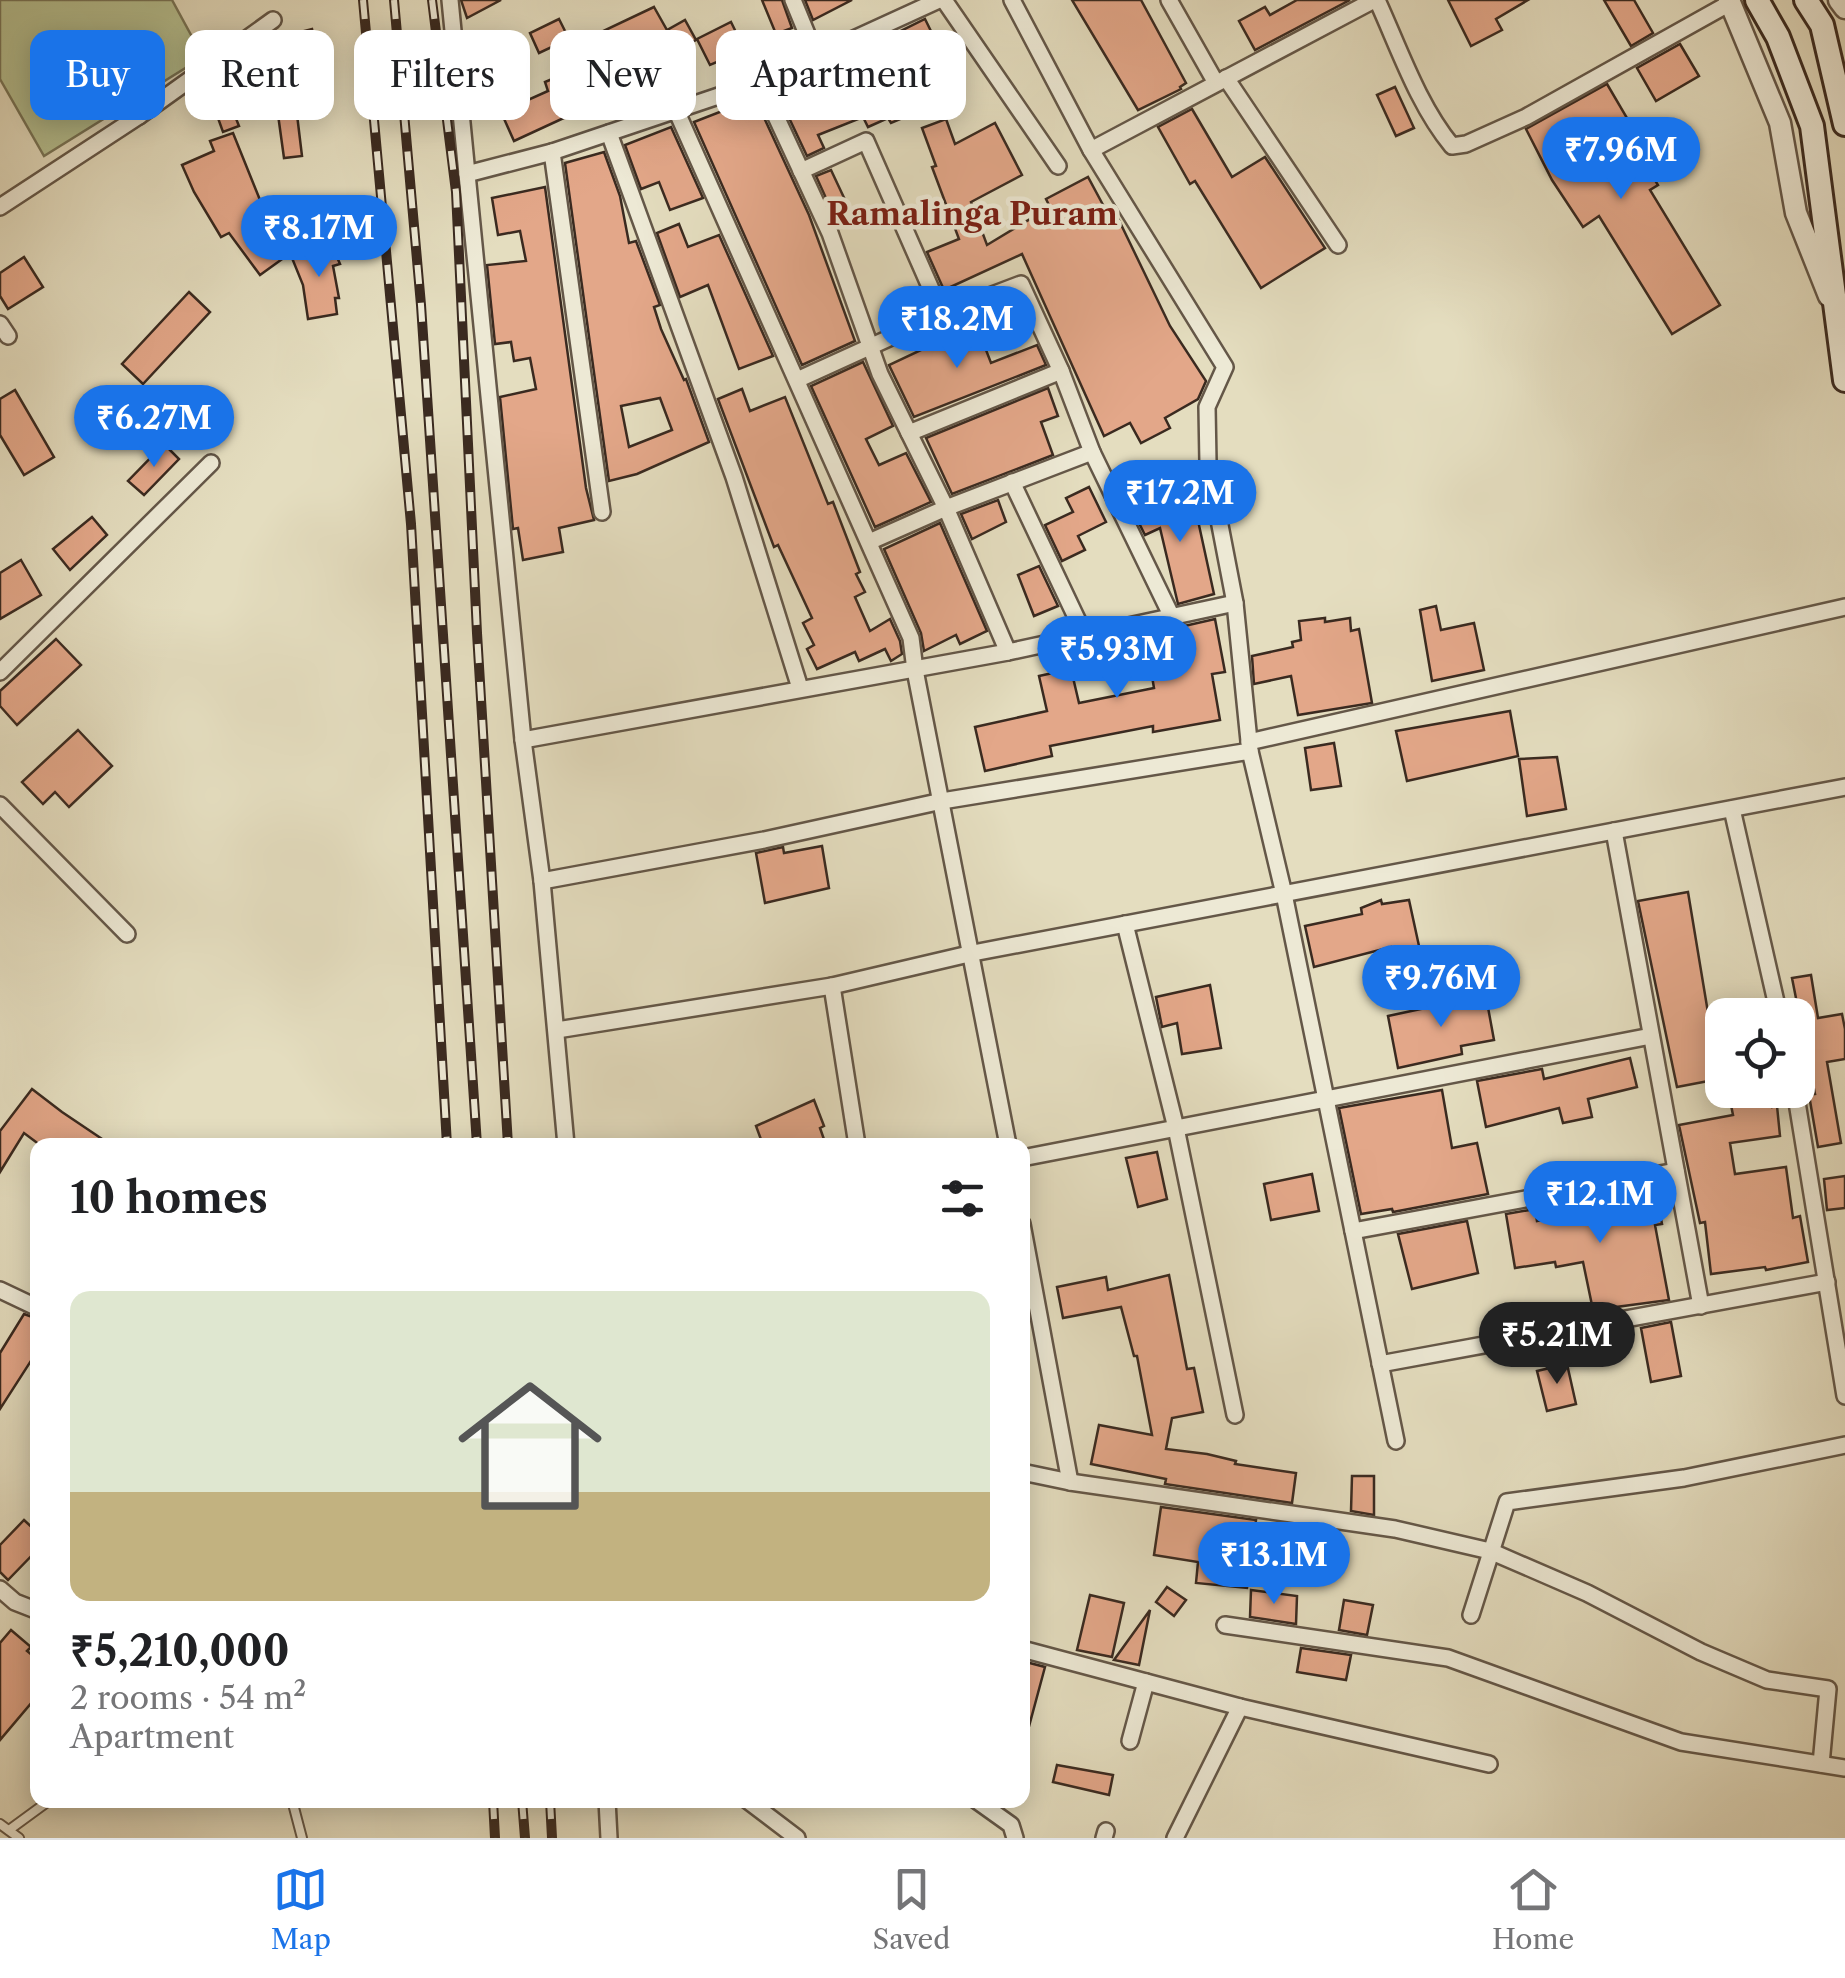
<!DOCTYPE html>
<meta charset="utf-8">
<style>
:root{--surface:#fff;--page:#f6f6f6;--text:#202124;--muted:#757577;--line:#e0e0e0;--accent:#1a73e8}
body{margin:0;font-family:"Libre Caslon Text",serif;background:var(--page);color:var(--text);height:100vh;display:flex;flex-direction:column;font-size:38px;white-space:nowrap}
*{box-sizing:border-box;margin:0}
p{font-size:32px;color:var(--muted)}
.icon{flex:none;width:55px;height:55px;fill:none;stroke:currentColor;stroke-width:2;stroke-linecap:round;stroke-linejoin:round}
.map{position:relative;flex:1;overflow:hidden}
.panel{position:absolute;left:30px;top:1138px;width:1000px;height:670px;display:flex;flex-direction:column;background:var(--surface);border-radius:20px;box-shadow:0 5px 25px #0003}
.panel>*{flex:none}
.top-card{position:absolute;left:30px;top:30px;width:1000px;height:90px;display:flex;gap:20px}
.fabs{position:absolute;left:1705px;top:998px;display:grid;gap:20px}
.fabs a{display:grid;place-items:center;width:110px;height:110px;border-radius:20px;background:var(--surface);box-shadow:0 5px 25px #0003;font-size:50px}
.price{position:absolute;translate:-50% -85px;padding:0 22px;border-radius:35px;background:var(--accent);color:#fff;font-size:32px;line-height:65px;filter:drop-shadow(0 2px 5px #0008)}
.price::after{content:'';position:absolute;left:50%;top:60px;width:30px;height:22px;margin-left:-15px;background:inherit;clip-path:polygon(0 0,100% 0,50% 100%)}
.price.on{background:#222;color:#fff}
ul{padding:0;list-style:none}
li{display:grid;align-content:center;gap:20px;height:530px;padding:0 40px}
li span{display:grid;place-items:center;height:310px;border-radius:20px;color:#555}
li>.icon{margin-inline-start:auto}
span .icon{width:180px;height:180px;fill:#fffc;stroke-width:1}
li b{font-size:42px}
h2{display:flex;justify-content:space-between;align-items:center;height:120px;padding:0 40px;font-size:42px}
.tag{padding:0 35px;border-radius:20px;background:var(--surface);box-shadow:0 5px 25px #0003;font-size:35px;line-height:90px}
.tag.on{background:var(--accent);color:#fff}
.dock{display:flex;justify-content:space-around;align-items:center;height:140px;border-top:2px solid var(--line);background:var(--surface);font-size:28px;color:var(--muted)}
.dock a{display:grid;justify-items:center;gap:5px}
.dock .on{color:var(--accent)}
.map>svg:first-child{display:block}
.green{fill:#b5c091;stroke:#787558;stroke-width:2.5}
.building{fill:#e3a789;stroke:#3a2a20;stroke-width:2.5;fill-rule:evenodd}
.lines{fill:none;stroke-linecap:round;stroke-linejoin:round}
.service-casing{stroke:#645748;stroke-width:12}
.minor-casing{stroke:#645748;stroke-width:20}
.tertiary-casing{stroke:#645748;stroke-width:25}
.secondary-casing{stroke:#3a2a20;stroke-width:28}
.service{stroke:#ede9d5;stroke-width:8}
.minor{stroke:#ede9d5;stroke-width:15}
.tertiary{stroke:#ede9d5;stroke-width:20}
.secondary{stroke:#ede9d5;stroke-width:22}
.rail-casing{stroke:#3a2a20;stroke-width:10}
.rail{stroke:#ede9d5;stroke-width:6;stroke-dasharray:19;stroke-linecap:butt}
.labels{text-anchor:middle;stroke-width:9;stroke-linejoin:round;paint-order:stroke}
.quarter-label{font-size:32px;font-weight:bold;fill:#7a1f14;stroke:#ede9d5}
</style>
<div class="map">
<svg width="1845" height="1838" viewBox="0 0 1845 1838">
<rect width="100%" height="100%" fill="#e4ddbf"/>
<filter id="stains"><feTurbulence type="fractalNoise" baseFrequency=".002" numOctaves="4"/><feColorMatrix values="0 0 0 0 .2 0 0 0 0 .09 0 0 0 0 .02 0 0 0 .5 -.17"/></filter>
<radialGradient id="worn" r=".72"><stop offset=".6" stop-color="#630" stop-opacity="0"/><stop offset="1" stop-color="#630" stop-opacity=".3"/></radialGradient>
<path class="green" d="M0,0H172L203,57L44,156L0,79Z"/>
<g class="building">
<path d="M461,0H501L467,18Z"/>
<path d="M762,0H782L792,28L776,34Z"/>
<path d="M805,0H852L813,20Z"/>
<path d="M1072,0H1141L1186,83L1180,87L1181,89L1138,110Z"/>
<path d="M1297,0H1350L1255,50L1239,21L1265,7L1270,15Z"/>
<path d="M1448,0H1528L1496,19L1502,30L1471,46Z"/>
<path d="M1604,0H1634L1653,33L1631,46Z"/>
<path d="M654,7L667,30L685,20L696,40L650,65L659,82L596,109L594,104L514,141L501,112L548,91L545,82L576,69L573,63L608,46L601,32Z"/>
<path d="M559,19L569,39L539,53L530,33Z"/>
<path d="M925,19L953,76L906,99L912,114L891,123L888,118L868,127L863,117L818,135L824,148L807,156L775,88L816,73Z"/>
<path d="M731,22L749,59L731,68L726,58L710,65L697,39Z"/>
<path d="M312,29L318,56L294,62L289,35Z"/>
<path d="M1680,44L1699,76L1656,101L1637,68Z"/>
<path d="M233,65L245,91L231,98L219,72Z"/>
<path d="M1607,84L1627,118L1619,123L1658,185L1650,190L1720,305L1672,334L1599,216L1583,227L1552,180L1526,129Z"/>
<path d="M1395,87L1414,128L1396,136L1377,95Z"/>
<path d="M754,96L809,215L855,341L802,365L694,122L725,110L724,106Z"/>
<path d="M295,98L302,156L284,158L276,100Z"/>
<path d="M229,101L239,126L223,132L214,107Z"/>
<path d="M1192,109L1232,177L1265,157L1325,248L1261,288L1195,181L1190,184L1158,127Z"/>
<path d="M946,119L955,144L995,123L1022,175L971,202L987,245L1050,207L1046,199L1088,177L1109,216L1115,212L1170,326L1206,381L1198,399L1165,418L1170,428L1141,443L1130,423L1104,436L1022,254L944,290L927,252L959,239L932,167L936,166L922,128Z"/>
<path d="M671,127L703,198L670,210L659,182L641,189L625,145Z"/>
<path d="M233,133L264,210L254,215L285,257L260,275L229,233L221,237L194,192L182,165L214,151L210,141Z"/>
<path d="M604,152L620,196L629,243L636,241L660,305L654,307L661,329L684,380L686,379L709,442L637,474L609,481L565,163ZM660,398L672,430L629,447L621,406Z"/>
<path d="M831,170L846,202L830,207L816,176Z"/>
<path d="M545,187L586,488L594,520L559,528L563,552L523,560L518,528L513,529L500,397L536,389L530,358L514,361L511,342L495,344L487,265L526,261L520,231L498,235L492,198Z"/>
<path d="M679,224L688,247L719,235L773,356L739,369L708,285L680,297L657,233Z"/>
<path d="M330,241L340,264L333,266L339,298H335L337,314L308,319L303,285L292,258Z"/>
<path d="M24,257L43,287L8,309L0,296V273Z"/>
<path d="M189,292L210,312L143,384L122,364Z"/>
<path d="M976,324L991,363L1037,345L1046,365L914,417L889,365Z"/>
<path d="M863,362L893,426L866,439L879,465L906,453L931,502L875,527L811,386Z"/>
<path d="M1048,388L1058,416L1041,422L1053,455L952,494L926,438Z"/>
<path d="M742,389L750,411L785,397L828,504L833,502L860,572L856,574L865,592L855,597L870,631L890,619L900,641L902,654L891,661L885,649L859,661L855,652L817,669L807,649L814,645L803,623L812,618L778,545L774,547L718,399Z"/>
<path d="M15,390L54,457L24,475L0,435V399Z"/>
<path d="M164,444L179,459L144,495L128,481Z"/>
<path d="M1089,487L1106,522L1078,536L1085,550L1062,561L1045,525L1073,512L1066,498Z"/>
<path d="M1192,493L1214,594L1178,604L1160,528L1145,535L1132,509Z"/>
<path d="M998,500L1006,522L972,539L961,514Z"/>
<path d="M92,517L107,535L70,570L53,549Z"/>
<path d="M940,523L987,631L960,644L956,635L924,651L921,633L884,549Z"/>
<path d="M21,560L41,595L0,619V573Z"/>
<path d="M1039,566L1058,606L1034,616L1018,575Z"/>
<path d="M1436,606L1441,630L1474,623L1484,670L1432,681L1420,610Z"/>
<path d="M1325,618V622L1350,618L1351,631L1359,629L1372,703L1298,715L1291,676L1254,684L1252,656L1293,647L1292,642L1301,640L1299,621Z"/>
<path d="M1215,619L1225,672L1212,674L1220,720L1153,732V726L1050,746L1052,756L985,771L975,727L1047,711L1039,676L1071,669L1079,703L1154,688L1145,635Z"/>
<path d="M56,639L81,665L17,725L0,706V691Z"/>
<path d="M1510,711L1518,756L1407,781L1396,731Z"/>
<path d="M78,730L112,766L69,807L55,792L43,804L22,782Z"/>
<path d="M1334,743L1341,786L1311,790L1305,748Z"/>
<path d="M1557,757L1566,809L1527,816L1519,759Z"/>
<path d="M822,846L829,888L765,903L756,853L783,847L784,853Z"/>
<path d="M1688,892L1719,1079L1677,1087L1638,901Z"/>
<path d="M1381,900L1382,904L1409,900L1419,946L1392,951L1391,947L1314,967L1305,926L1362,914L1361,908Z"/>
<path d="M1811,975L1818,1018L1842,1014L1845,1029V1059L1827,1062L1841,1143L1818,1147L1809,1095L1815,1094L1792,978Z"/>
<path d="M1210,985L1221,1048L1182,1054L1177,1023L1162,1027L1156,997Z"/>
<path d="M1485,991L1494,1040L1461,1046L1462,1054L1398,1068L1388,1016L1458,1001L1457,996Z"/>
<path d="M1630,1058L1637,1087L1588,1099L1592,1117L1563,1123L1559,1108L1486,1127L1477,1081L1542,1069L1544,1079Z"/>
<path d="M32,1089L62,1112L111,1145H40L24,1133L0,1172V1131Z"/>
<path d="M1442,1090L1452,1148L1477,1143L1488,1194L1393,1212L1392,1209L1361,1214L1339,1108Z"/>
<path d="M1728,1090H1768L1772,1107L1777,1106L1780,1136L1730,1143L1735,1174L1786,1167L1793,1218L1800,1216L1808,1262L1766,1270L1765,1267L1711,1274L1705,1222L1700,1223L1679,1125L1733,1115Z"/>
<path d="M814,1100L824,1126L820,1128L826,1145H763L756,1126Z"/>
<path d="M1157,1152L1167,1199L1138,1207L1126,1158Z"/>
<path d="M1312,1174L1319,1211L1271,1220L1264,1184Z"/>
<path d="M1845,1176V1208L1827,1210L1824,1179Z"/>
<path d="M1655,1186L1662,1224L1655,1225L1669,1300L1593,1310L1583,1262L1556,1267L1555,1262L1515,1268L1506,1214L1535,1209L1537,1221L1580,1213L1578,1201Z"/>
<path d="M1467,1221L1478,1273L1412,1289L1398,1234Z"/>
<path d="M1169,1275L1187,1369L1194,1368L1203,1412L1172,1418L1166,1449L1207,1454L1236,1461L1235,1464L1296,1473L1292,1503L1165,1484L1166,1479L1091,1464L1099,1425L1152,1435L1137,1356H1134L1121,1307L1063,1318L1057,1287L1106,1277L1108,1290Z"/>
<path d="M24,1314L38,1319V1350L0,1409V1353Z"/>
<path d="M1671,1322L1681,1376L1651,1382L1641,1328Z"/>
<path d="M1567,1364L1576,1404L1547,1411L1537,1371Z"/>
<path d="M1352,1476H1374V1515L1351,1511Z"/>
<path d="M1161,1507L1256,1520L1247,1588L1196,1583L1198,1562L1154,1555Z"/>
<path d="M24,1520L38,1533V1549L8,1580L0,1572V1545Z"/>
<path d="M1167,1587L1186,1600L1174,1616L1156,1602Z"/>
<path d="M1251,1590L1297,1596L1296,1624L1250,1617Z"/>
<path d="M1090,1595L1124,1603L1112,1657L1077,1650Z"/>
<path d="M1344,1600L1373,1605L1367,1635L1339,1630Z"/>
<path d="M1150,1610L1139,1665L1114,1660Z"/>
<path d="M11,1630L31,1647L27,1651L38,1660V1695L0,1740V1643Z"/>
<path d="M1301,1648L1351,1655L1346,1680L1297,1672Z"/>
<path d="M1022,1661L1045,1667L1028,1730L1022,1729Z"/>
<path d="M1057,1765L1113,1775L1109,1795L1053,1782Z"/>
</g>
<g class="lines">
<defs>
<g id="service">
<path d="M292,1800L302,1838"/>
<path d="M0,1824L19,1838"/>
<path d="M9,1830L50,1800"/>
</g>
<g id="minor">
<path d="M450,0L467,174"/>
<path d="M793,0L816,56"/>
<path d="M944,0L1058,166"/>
<path d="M1012,0L1091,150L1225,367L1207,407L1208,463L1235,603L1250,751"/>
<path d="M1169,0L1216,83"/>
<path d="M1377,0C1399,48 1418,105 1452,146L1466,144L1526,117L1730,3"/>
<path d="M98,46L139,116"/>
<path d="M1226,78L1338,245"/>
<path d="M676,110L911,638L915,670L1008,1145"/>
<path d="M609,133L734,477L800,688"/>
<path d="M1091,150L1374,0"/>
<path d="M552,152L602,512"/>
<path d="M801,171L866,141L942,314"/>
<path d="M0,207L139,116L273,20"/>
<path d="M0,324L8,336"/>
<path d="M797,380L942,314L1021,284L1061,371L1092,452L1172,617"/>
<path d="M909,433L1061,371"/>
<path d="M1012,482L1085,636"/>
<path d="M869,542L946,508L1092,452"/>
<path d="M1008,652L1235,603"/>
<path d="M0,672L211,463"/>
<path d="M523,740L1008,652L946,508L880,374L830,233L760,82"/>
<path d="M1249,742L1845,607"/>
<path d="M0,805L127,934"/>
<path d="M1732,809L1779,1015"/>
<path d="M1614,831L1701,1306"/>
<path d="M542,881L764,840L942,801L1250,751L1284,894L1396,1441"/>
<path d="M1125,924L1176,1128L1235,1415"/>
<path d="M832,986L857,1145"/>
<path d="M557,1030L832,986L973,953L1845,787"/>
<path d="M1795,1090L1845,1396"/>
<path d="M566,1145L542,881L523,740L467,174L552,152L760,82L939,0"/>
<path d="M1022,1158L1651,1036"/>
<path d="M1022,1224L1070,1482"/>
<path d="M1353,1231L1676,1171"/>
<path d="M0,1290L38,1308"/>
<path d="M1380,1364L1827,1282"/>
<path d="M1022,1472L1070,1482L1395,1529L1490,1551L1587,1593L1701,1652L1767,1680L1828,1689L1821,1764"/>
<path d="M0,1589L15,1602L38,1611"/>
<path d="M1471,1615L1507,1502L1684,1478L1845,1445"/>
<path d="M1225,1625L1448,1658L1681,1742L1845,1768"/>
<path d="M1022,1649L1240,1707L1489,1764"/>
<path d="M1130,1741L1146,1682"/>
<path d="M607,1800L609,1838"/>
<path d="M747,1800L797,1838"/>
<path d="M976,1800L1011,1825L1015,1838"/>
<path d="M1104,1838L1106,1831"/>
<path d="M1175,1838L1240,1707"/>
</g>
<g id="tertiary">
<path d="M1729,0L1780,123L1796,213L1829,296"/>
<path d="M1839,0L1845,8"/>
</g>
<g id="secondary">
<path d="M1757,0L1778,37L1812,126L1845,380"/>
<path d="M1806,0L1822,25L1845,124"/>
</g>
</defs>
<use href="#service" class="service-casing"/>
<use href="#minor" class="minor-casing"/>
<use href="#tertiary" class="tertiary-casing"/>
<use href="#secondary" class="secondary-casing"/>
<use href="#service" class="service"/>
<use href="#minor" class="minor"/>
<use href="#tertiary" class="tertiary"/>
<use href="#secondary" class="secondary"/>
<defs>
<g id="rail">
<path d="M363,0L411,524L447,1145"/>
<path d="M394,0L421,305L477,1145"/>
<path d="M432,0L456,192L477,633L508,1145"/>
<path d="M493,1800L495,1838"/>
<path d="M522,1800L525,1838"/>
<path d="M550,1800L552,1838"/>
</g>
</defs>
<use href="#rail" class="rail-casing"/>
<use href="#rail" class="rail"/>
</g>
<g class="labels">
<g class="quarter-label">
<text x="972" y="225">Ramalinga Puram</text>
</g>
</g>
<rect width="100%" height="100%" filter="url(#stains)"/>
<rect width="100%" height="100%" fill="url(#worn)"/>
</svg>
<div class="fabs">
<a><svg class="icon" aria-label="locate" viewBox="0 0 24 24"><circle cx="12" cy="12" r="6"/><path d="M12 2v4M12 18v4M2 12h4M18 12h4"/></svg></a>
</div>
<b class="price" style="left:1621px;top:202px">₹7.96M</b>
<b class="price" style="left:319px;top:280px">₹8.17M</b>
<b class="price" style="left:957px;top:371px">₹18.2M</b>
<b class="price" style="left:154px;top:470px">₹6.27M</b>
<b class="price" style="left:1180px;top:545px">₹17.2M</b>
<b class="price" style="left:1117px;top:701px">₹5.93M</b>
<b class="price" style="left:1441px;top:1030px">₹9.76M</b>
<b class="price" style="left:1600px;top:1246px">₹12.1M</b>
<b class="price on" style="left:1557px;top:1387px">₹5.21M</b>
<b class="price" style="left:1274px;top:1607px">₹13.1M</b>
<div class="top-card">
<a class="tag on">Buy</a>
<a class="tag">Rent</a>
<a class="tag">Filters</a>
<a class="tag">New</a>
<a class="tag">Apartment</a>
</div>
<section class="panel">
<h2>10 homes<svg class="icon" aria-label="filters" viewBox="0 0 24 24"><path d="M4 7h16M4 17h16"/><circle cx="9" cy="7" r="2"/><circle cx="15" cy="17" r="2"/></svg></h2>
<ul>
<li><span style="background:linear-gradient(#dfe7d0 65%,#c2b280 0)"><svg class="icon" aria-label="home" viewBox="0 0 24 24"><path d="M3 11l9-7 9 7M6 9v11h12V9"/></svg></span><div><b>₹5,210,000</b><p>2 rooms · 54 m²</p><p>Apartment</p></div></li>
</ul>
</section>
</div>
<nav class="dock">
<a class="on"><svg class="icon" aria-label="map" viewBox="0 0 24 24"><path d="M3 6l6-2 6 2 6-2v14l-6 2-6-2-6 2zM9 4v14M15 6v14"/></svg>Map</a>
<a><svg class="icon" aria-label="saved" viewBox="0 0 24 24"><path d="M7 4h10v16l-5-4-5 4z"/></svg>Saved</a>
<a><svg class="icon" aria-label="home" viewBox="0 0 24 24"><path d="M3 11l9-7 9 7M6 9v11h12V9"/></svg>Home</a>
</nav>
